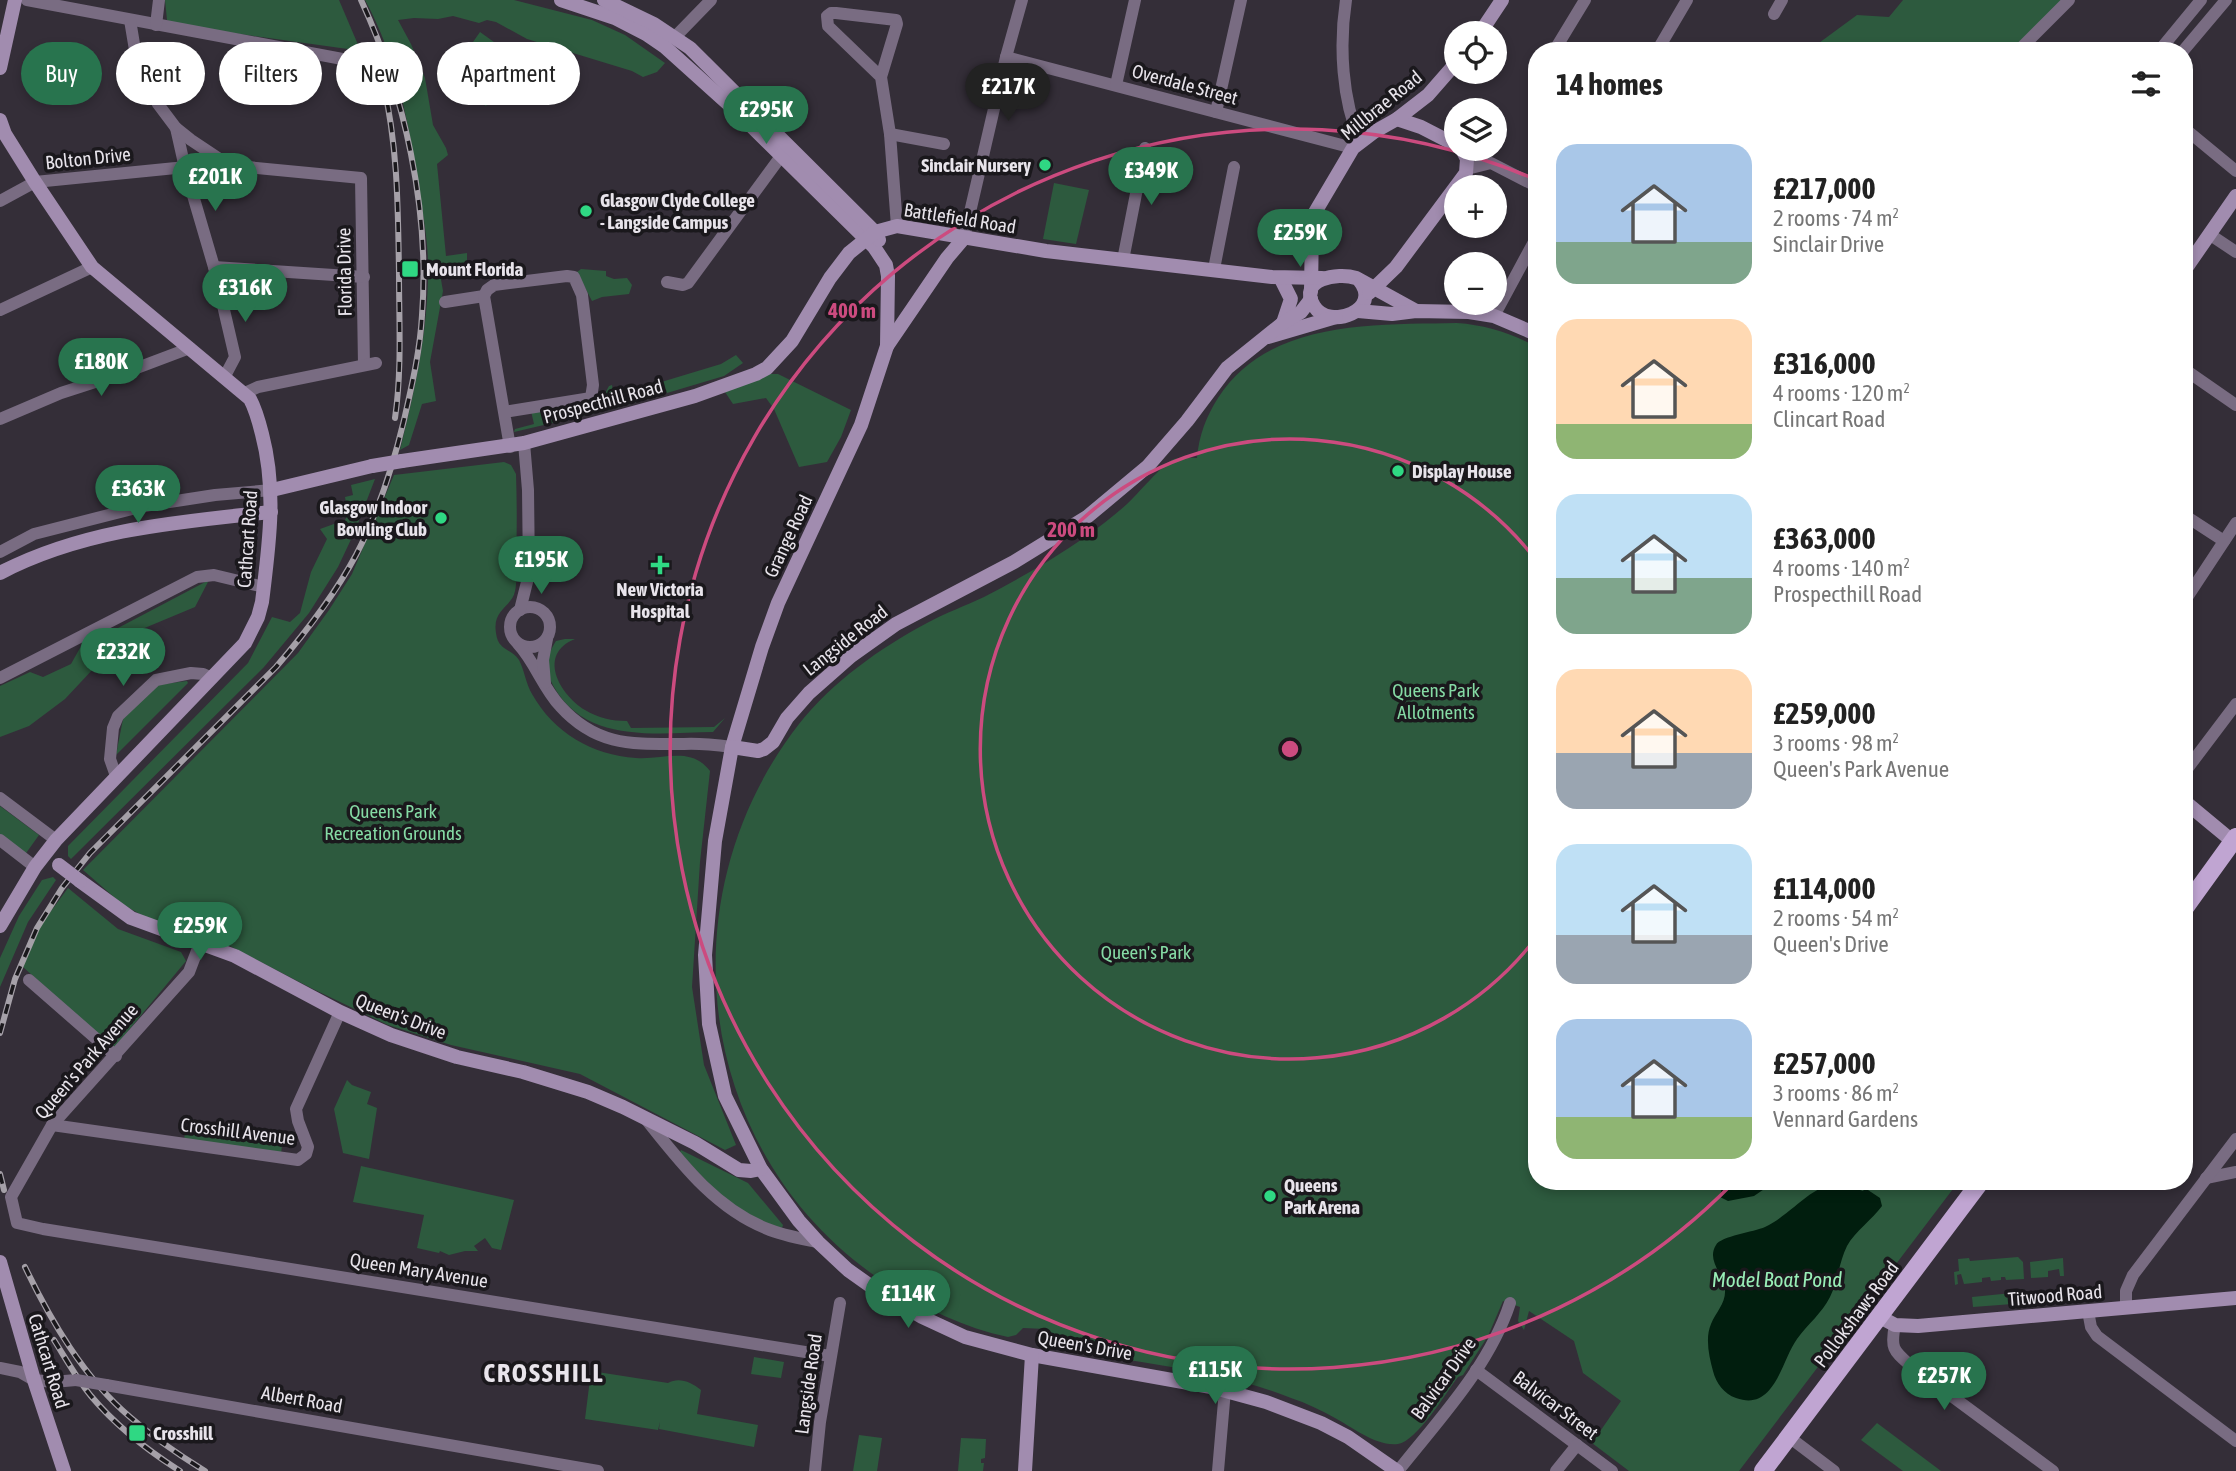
<!DOCTYPE html>
<meta charset="utf-8">
<style>
:root{--surface:#fff;--page:#f6f6f6;--text:#222;--muted:#767676;--accent:#28744e}
body{margin:0;font-family:"Asap Condensed",sans-serif;background:var(--page);color:var(--text);height:100vh;display:flex;flex-direction:column;font-size:26px;white-space:nowrap}
*{box-sizing:border-box;margin:0}
p{font-size:23px;color:var(--muted)}
.icon{flex:none;width:38px;height:38px;fill:none;stroke:currentColor;stroke-width:2;stroke-linecap:round;stroke-linejoin:round}
.map{position:relative;flex:1;overflow:hidden}
.sheet{position:absolute;left:1528px;top:42px;width:665px;height:1148px;display:flex;flex-direction:column;background:var(--surface);border-radius:28px;box-shadow:0 4px 10px #0003}
.sheet>*{flex:none}
.top-card{position:absolute;left:21px;top:42px;width:665px;height:63px;display:flex;gap:14px}
.fabs{position:absolute;left:1444px;top:21px;display:grid;gap:14px}
.fabs a{display:grid;place-items:center;width:63px;height:63px;border-radius:50%;background:var(--surface);box-shadow:0 4px 10px #0003;font-size:35px}
.price{position:absolute;translate:-50% -60px;padding:0 16px;border-radius:24px;background:var(--accent);color:#fff;font-size:23px;line-height:46px;filter:drop-shadow(0 2px 4px #0008)}
.price::after{content:'';position:absolute;left:50%;top:42px;width:21px;height:16px;margin-left:-10px;background:inherit;clip-path:polygon(0 0,100% 0,50% 100%)}
.price.current{background:#222;color:#fff}
ul{padding:0;list-style:none}
li{display:flex;align-items:center;gap:21px;height:175px;padding:0 28px}
li span{display:grid;place-items:center;flex:none;width:196px;height:140px;border-radius:21px;color:#555}
li>.icon{margin-inline-start:auto}
span .icon{width:84px;height:84px;fill:#fffc;stroke-width:1}
li b{font-size:30px}
h2{display:flex;justify-content:space-between;align-items:center;height:84px;padding:0 28px;font-size:30px}
.chip{padding:0 24px;border-radius:32px;background:var(--surface);box-shadow:0 4px 10px #0003;font-size:24px;line-height:63px}
.chip.current{background:var(--accent);color:#fff}
.map>svg:first-child{display:block}
.green{fill:#2d5a3e}
.water{fill:#011e0e}
.lines{fill:none;stroke-linecap:round;stroke-linejoin:round}
.street{stroke:#796c82;stroke-width:12}
.secondary{stroke:#a18caf;stroke-width:14}
.primary{stroke:#c0a5d2;stroke-width:18}
.rail-casing{stroke:#a5a0a8;stroke-width:6}
.rail{stroke:#1a181c;stroke-width:3.5;stroke-dasharray:10;stroke-linecap:butt}
.street-bridge{stroke:#796c82;stroke-width:12}
.secondary-bridge{stroke:#a18caf;stroke-width:14}
.ring{fill:none;stroke:#cc4b7f;stroke-width:3.5}
.poi-dot{fill:#2fd883;stroke:#1a181c;stroke-width:2.5}
.labels{text-anchor:middle;stroke-width:7;stroke-linejoin:round;paint-order:stroke}
.street-label{font-size:19px;fill:#e8e4eb;stroke:#1a181c}
.poi-label{font-size:19px;font-weight:bold;fill:#e8e4eb;stroke:#1a181c;text-anchor:start}
.park-label{font-size:19px;fill:#85daa4;stroke:#1a181c}
.water-label{font-size:21px;font-style:italic;fill:#99eeb7;stroke:#1a181c}
.district-label{font-size:26px;font-weight:bold;letter-spacing:2px;fill:#e8e4eb;stroke:#1a181c}
.centre{fill:#cc4b7f;stroke:#1a181c;stroke-width:3.5}
.ring-label{font-size:21px;text-anchor:middle;font-weight:bold;fill:#cc4b7f;stroke:#1a181c;stroke-width:7;stroke-linejoin:round;paint-order:stroke}
</style>
<div class="map">
<svg width="2236" height="1471" viewBox="0 0 2236 1471">
<rect width="100%" height="100%" fill="#342e38"/>
<g class="green">
<path d="M165,0H339L359,47L355,50L175,25L167,20Z"/>
<path d="M365,0H514L592,20L625,35L665,63L657,72L643,77L632,71L527,39L496,22L487,20L479,23L453,16L438,19L414,18L398,20L411,44L425,78L433,125L446,148L448,155L437,164L446,256L467,253V262L443,267V273L440,274L443,291L430,362L436,401L422,404L409,445L400,450C415,390 429,327 428,265C428,240 423,215 419,190C409,125 397,58 365,0Z"/>
<path d="M1903,0H2062L2012,51H1808L1857,15L1889,17Z"/>
<path d="M480,32L519,60L486,106L447,79Z"/>
<path d="M1054,183L1089,190L1076,244L1043,239Z"/>
<path d="M581,269L606,271V276L614,279L627,278L632,285L629,294L602,297L592,301L577,272Z"/>
<path d="M1457,323C1485,325 1512,333 1536,347V1181H1959L1739,1471H1629L1592,1443L1621,1401L1583,1373L1574,1341L1529,1311L1524,1330L1518,1321L1520,1307L1503,1301L1488,1336L1463,1375L1458,1377C1446,1393 1417,1441 1398,1444C1377,1447 1352,1427 1335,1418C1321,1410 1306,1403 1291,1398C1218,1369 1137,1363 1060,1349L1049,1340L1046,1329L1023,1328L1016,1335L1008,1337C965,1328 925,1309 887,1284C697,1161 661,901 799,724C832,682 880,648 927,623C945,613 965,606 984,597C1007,585 1029,573 1050,560C1077,543 1104,525 1127,504C1136,496 1164,463 1172,460C1178,457 1190,458 1197,458C1199,435 1206,417 1218,398C1269,319 1374,325 1457,323Z"/>
<path d="M736,355L743,363L724,376L667,393L658,383L721,364Z"/>
<path d="M768,374H778L851,410L841,437L827,462L799,467L774,409L766,398L733,404L725,392Z"/>
<path d="M612,385L613,391L626,389L634,394L640,393V401L612,409L514,432L515,429L534,424L531,411L602,399L609,386Z"/>
<path d="M504,462L511,465L516,474C517,504 517,534 516,564C516,573 517,583 515,591C512,607 492,609 496,633C498,651 511,648 519,660C524,669 526,684 532,694C554,733 592,755 636,758C664,760 691,746 710,771L700,862L692,987L704,1065L736,1145L725,1150L580,1074L451,1045L388,1025L311,988L226,944L145,917L122,904L83,870L298,653L329,610L352,574L394,475Z"/>
<path d="M375,479L355,531L338,567L309,613L264,667L71,859L68,856V846L248,663L272,617L290,622L300,613L311,572L327,539L320,529L345,520L348,514L345,497L353,495L351,485Z"/>
<path d="M209,580L195,607L123,637L65,699L29,726L0,737V686L30,672L43,677L71,664L80,648Z"/>
<path d="M565,639H575C537,654 559,694 585,710C598,718 612,721 627,721L631,728L714,727L725,718L713,732C657,733 586,744 554,687C544,668 545,659 556,641Z"/>
<path d="M187,681L188,683L116,755L123,719L156,685Z"/>
<path d="M0,806L39,835L24,856L0,837Z"/>
<path d="M53,877L56,880L28,922L0,987V958L19,916L42,880Z"/>
<path d="M68,888L118,929L181,952L186,961L114,1048L23,967L40,926Z"/>
<path d="M347,1080L352,1085L371,1092L367,1104L377,1108L369,1159L343,1153L334,1109Z"/>
<path d="M185,1131L282,1145L281,1155L184,1142Z"/>
<path d="M681,1150L748,1183L783,1225L782,1228C739,1216 708,1185 680,1152Z"/>
<path d="M361,1166L514,1200L501,1250L492,1248L485,1238L474,1246L478,1251H465L449,1255L440,1251L439,1253L417,1248L424,1215L353,1202Z"/>
<path d="M2018,1257L2023,1262L2024,1279L2006,1280L2005,1277H2001V1280L1991,1281L1990,1277L1982,1278V1282L1964,1284L1961,1274L1957,1275L1958,1284L1955,1285L1954,1272L1959,1271L1958,1259L1969,1258L1970,1261Z"/>
<path d="M2063,1258L2064,1276H2060L2059,1269L2048,1271V1277L2031,1278L2030,1262Z"/>
<path d="M2022,1292H2024L2026,1303L1973,1307L1972,1297Z"/>
<path d="M754,1357L784,1362L781,1378L751,1374Z"/>
<path d="M591,1371L668,1383C679,1377 691,1382 701,1390L697,1414L758,1425L754,1447L659,1429L660,1422L658,1430L585,1419Z"/>
<path d="M1877,1423L1941,1471H1903L1861,1440Z"/>
<path d="M859,1435L882,1438L877,1471H853Z"/>
<path d="M961,1438L986,1439L985,1458L981,1459V1463H984L983,1471H958Z"/>
</g>
<g class="water">
<path d="M1723,1181H1776L1754,1196L1728,1201L1720,1197Z"/>
<path d="M1847,1182L1846,1185L1863,1191L1865,1188L1880,1198L1882,1206C1872,1220 1855,1231 1847,1246C1839,1262 1838,1281 1830,1297C1822,1313 1808,1324 1797,1339C1781,1361 1775,1412 1736,1398C1724,1394 1716,1383 1713,1371C1709,1356 1705,1338 1711,1324C1716,1312 1726,1303 1725,1290C1724,1274 1706,1261 1716,1245C1721,1236 1754,1232 1765,1227C1796,1212 1811,1182 1847,1182Z"/>
</g>
<g class="lines">
<g class="street">
<path d="M27,0L353,61"/>
<path d="M1346,0C1339,45 1342,100 1360,141"/>
<path d="M1774,14L1782,0"/>
<path d="M130,20L135,50L145,79L158,104L176,128L185,168L214,267L235,357L225,376"/>
<path d="M156,25L159,0"/>
<path d="M675,37L711,0"/>
<path d="M1554,51L1585,0"/>
<path d="M1657,51L1687,0"/>
<path d="M2018,51L2069,0"/>
<path d="M2159,51L2201,0"/>
<path d="M2183,51L2226,0"/>
<path d="M1006,57L1353,148"/>
<path d="M881,77L828,26L827,16L831,13H836L896,20L897,24L881,77L890,134L897,226"/>
<path d="M1116,85L1135,0"/>
<path d="M1216,112L1241,0"/>
<path d="M176,128L191,140L227,164"/>
<path d="M2184,128L2236,171"/>
<path d="M890,134L944,144"/>
<path d="M1467,169L1491,163L1536,186"/>
<path d="M0,201L35,182L216,164L361,178L364,365"/>
<path d="M2209,234L2236,252"/>
<path d="M964,238L1006,57L1022,0"/>
<path d="M1123,260L1145,148"/>
<path d="M214,267L364,277"/>
<path d="M1214,269L1234,167"/>
<path d="M667,282L683,285L688,283L787,148"/>
<path d="M445,302L484,296"/>
<path d="M0,310L92,267"/>
<path d="M1494,316L1536,238"/>
<path d="M2184,369L2236,405"/>
<path d="M245,393L258,387L376,363"/>
<path d="M504,412L591,398L593,385L582,295L574,277L567,276L494,285L487,290L484,296L510,447"/>
<path d="M0,419L61,393L129,371L190,348"/>
<path d="M2184,515L2224,541"/>
<path d="M0,552L34,534L144,506L215,495L272,490"/>
<path d="M2184,602L2236,523"/>
<circle cx="530" cy="627" r="20"/>
<path d="M520,610L529,574L528,490L524,443"/>
<path d="M518,644C535,662 543,688 560,706C597,747 633,744 684,744C700,743 716,745 732,747"/>
<path d="M0,678L197,577L214,575L264,587"/>
<path d="M545,683L543,660L547,639"/>
<path d="M2184,773L2236,704"/>
<path d="M116,776L110,759L113,728L118,716L156,680L191,673L203,674L212,678"/>
<path d="M0,798L56,840"/>
<path d="M0,840L35,867"/>
<path d="M200,943L189,972L52,1125L11,1197L17,1223L43,1229L830,1356"/>
<path d="M29,980L116,1056"/>
<path d="M645,1118C680,1162 716,1210 770,1230C786,1236 802,1239 818,1242"/>
<path d="M52,1125L298,1160L306,1154L308,1147L298,1121L296,1109L340,1012"/>
<path d="M2206,1178L2236,1172"/>
<path d="M2126,1308V1291L2133,1275L2236,1139"/>
<path d="M2088,1311L2091,1327L2097,1336L2236,1441"/>
<path d="M1895,1325C1890,1349 1894,1351 1911,1366L2053,1471"/>
<path d="M0,1368L20,1372L34,1380L53,1382L76,1380"/>
<path d="M1476,1370L1612,1471"/>
<path d="M106,1385L598,1471"/>
<path d="M1789,1437L1834,1471"/>
<path d="M815,1471L820,1422L840,1303"/>
<path d="M1218,1471L1225,1390"/>
<path d="M1398,1471C1439,1419 1489,1367 1510,1303"/>
<path d="M1556,1471L1577,1445"/>
</g>
<g class="secondary">
<path d="M561,0L615,18L646,34L665,47L735,110L874,247L886,265L888,276L887,346L861,425L778,603L762,647L732,747L715,841L705,955L709,1024L725,1096L761,1169L799,1221L818,1242L848,1270L879,1292L922,1317L965,1337L1032,1355L1211,1387L1266,1402L1321,1423L1348,1437L1397,1471"/>
<path d="M604,0L654,24L690,48L875,232L879,240"/>
<path d="M1480,33L1502,0"/>
<path d="M0,68L15,0"/>
<path d="M1397,119L1421,127L1456,145"/>
<path d="M0,120L5,134L35,182L92,267L250,399C256,410 259,422 262,434C277,491 269,545 262,602L258,617L245,643L56,840L35,867L0,926"/>
<path d="M2184,271L2236,196"/>
<path d="M1359,280C1384,310 1329,331 1314,306C1297,279 1338,272 1356,278L1416,311"/>
<path d="M1282,281L1291,299L1283,323"/>
<path d="M1311,292L1312,223L1314,214L1353,148L1374,132L1397,119L1428,95L1456,63"/>
<path d="M1369,293L1396,267L1466,173L1467,159L1462,149"/>
<path d="M1358,311L1392,314L1416,311L1469,312L1494,316L1536,334"/>
<path d="M1268,337L1336,317"/>
<path d="M887,346L947,258L964,238"/>
<path d="M402,461L524,443L695,396L756,374L767,368L792,341L830,278L849,253L875,232L897,226L1046,251L1272,277L1322,278"/>
<path d="M272,490L372,466"/>
<path d="M0,573C84,529 178,522 271,512"/>
<path d="M732,747L758,751L764,749L773,742L787,718L809,693L851,656L896,624L1014,562L1087,517L1148,466L1187,421L1227,368L1283,323L1301,312L1311,299"/>
<path d="M2184,801L2236,844"/>
<path d="M80,881L131,918L235,956L340,1012L391,1035L457,1057L523,1072L588,1092L623,1107L695,1143L739,1170L751,1171L761,1169"/>
<path d="M0,1262L34,1380L64,1471"/>
<path d="M1880,1317L1895,1325L1918,1326L2236,1298"/>
<path d="M1025,1471L1032,1355"/>
</g>
<g class="primary">
<path d="M2184,909L2236,837"/>
<path d="M1763,1471L1981,1181"/>
</g>
<defs>
<g id="rail">
<path d="M383,83C398,146 398,210 399,274C399,322 402,370 395,418"/>
<path d="M0,1033L15,979L37,928L62,888L90,853L276,667C306,632 334,596 356,555C378,513 393,466 404,420C412,385 420,351 422,315C430,211 405,95 361,0"/>
<path d="M0,1174L4,1190"/>
<path d="M25,1267C51,1321 84,1378 130,1417C153,1437 179,1455 205,1471"/>
<path d="M54,1340C66,1359 77,1379 91,1396C116,1426 147,1450 180,1471"/>
</g>
</defs>
<use href="#rail" class="rail-casing"/>
<use href="#rail" class="rail"/>
<path class="street-bridge" d="M76,1380L106,1385"/>
<g class="secondary-bridge">
<path d="M372,466L402,461"/>
<path d="M59,865L80,881"/>
</g>
</g>
<g class="ring">
<path d="M1536 938A310 310 0 1 1 1536 560"/>
<path d="M1732 1184A620 620 0 1 1 1532 178"/>
</g>
<g class="poi-dot">
<circle cx="1045" cy="165" r="7"/>
<circle cx="586" cy="211" r="7"/>
<rect x="401" y="260" width="18" height="18" rx="3.5"/>
<circle cx="1398" cy="471" r="7"/>
<circle cx="441" cy="518" r="7"/>
<path d="M656.5 554.5h7v7h7v7h-7v7h-7v-7h-7v-7h7z"/>
<circle cx="1270" cy="1196" r="7"/>
<rect x="128" y="1424" width="18" height="18" rx="3.5"/>
</g>
<g class="labels">
<g class="street-label">
<text transform="translate(1185 84) rotate(15)" y="7">Overdale Street</text>
<text transform="translate(1381 105) rotate(-39)" y="7">Millbrae Road</text>
<text transform="translate(88 158) rotate(-6)" y="7">Bolton Drive</text>
<text transform="translate(960 218) rotate(9)" y="7">Battlefield Road</text>
<text transform="translate(344 272) rotate(-91)" y="7">Florida Drive</text>
<text transform="translate(603 401) rotate(-15)" y="7">Prospecthill Road</text>
<text transform="translate(788 536) rotate(-65)" y="7">Grange Road</text>
<text transform="translate(247 539) rotate(-86)" y="7">Cathcart Road</text>
<text transform="translate(845 640) rotate(-38)" y="7">Langside Road</text>
<text transform="translate(401 1016) rotate(21)" y="7">Queen's Drive</text>
<text transform="translate(86 1061) rotate(-49)" y="7">Queen's Park Avenue</text>
<text transform="translate(238 1131) rotate(7)" y="7">Crosshill Avenue</text>
<text transform="translate(419 1270) rotate(9)" y="7">Queen Mary Avenue</text>
<text transform="translate(2055 1295) rotate(-5)" y="7">Titwood Road</text>
<text transform="translate(1856 1314) rotate(-53)" y="7">Pollokshaws Road</text>
<text transform="translate(1085 1345) rotate(10)" y="7">Queen's Drive</text>
<text transform="translate(49 1361) rotate(73)" y="7">Cathcart Road</text>
<text transform="translate(1443 1378) rotate(-54)" y="7">Balvicar Drive</text>
<text transform="translate(808 1384) rotate(-82)" y="7">Langside Road</text>
<text transform="translate(302 1399) rotate(10)" y="7">Albert Road</text>
<text transform="translate(1556 1405) rotate(37)" y="7">Balvicar Street</text>
</g>
<g class="poi-label">
<text x="1031" y="172" text-anchor="end">Sinclair Nursery</text>
<text x="600" y="207">Glasgow Clyde College<tspan x="600" dy="22">- Langside Campus</tspan></text>
<text x="426" y="276">Mount Florida</text>
<text x="1412" y="478">Display House</text>
<text x="427" y="514" text-anchor="end">Glasgow Indoor<tspan x="427" dy="22">Bowling Club</tspan></text>
<text x="660" y="596" text-anchor="middle">New Victoria<tspan x="660" dy="22">Hospital</tspan></text>
<text x="1284" y="1192">Queens<tspan x="1284" dy="22">Park Arena</tspan></text>
<text x="153" y="1440">Crosshill</text>
</g>
<g class="park-label">
<text x="1436" y="697">Queens Park<tspan x="1436" dy="22">Allotments</tspan></text>
<text x="393" y="818">Queens Park<tspan x="393" dy="22">Recreation Grounds</tspan></text>
<text x="1146" y="959">Queen's Park</text>
</g>
<g class="water-label">
<text x="1777" y="1287">Model Boat Pond</text>
</g>
<g class="district-label">
<text x="544" y="1382">CROSSHILL</text>
</g>
</g>
<circle cx="1290" cy="749" r="10" class="centre"/>
<g class="ring-label">
<text x="852" y="318">400 m</text>
<text x="1071" y="537">200 m</text>
</g>
</svg>
<div class="fabs">
<a><svg class="icon" aria-label="locate" viewBox="0 0 24 24"><circle cx="12" cy="12" r="6"/><path d="M12 2v4M12 18v4M2 12h4M18 12h4"/></svg></a>
<a><svg class="icon" aria-label="layers" viewBox="0 0 24 24"><path d="M12 4l9 5-9 5-9-5zM3 14l9 5 9-5"/></svg></a>
<a>+</a>
<a>−</a>
</div>
<b class="price current" style="left:1008px;top:123px">£217K</b>
<b class="price" style="left:766px;top:146px">£295K</b>
<b class="price" style="left:1151px;top:207px">£349K</b>
<b class="price" style="left:215px;top:213px">£201K</b>
<b class="price" style="left:1300px;top:269px">£259K</b>
<b class="price" style="left:245px;top:324px">£316K</b>
<b class="price" style="left:101px;top:398px">£180K</b>
<b class="price" style="left:138px;top:525px">£363K</b>
<b class="price" style="left:541px;top:596px">£195K</b>
<b class="price" style="left:123px;top:688px">£232K</b>
<b class="price" style="left:200px;top:962px">£259K</b>
<b class="price" style="left:908px;top:1330px">£114K</b>
<b class="price" style="left:1215px;top:1406px">£115K</b>
<b class="price" style="left:1944px;top:1412px">£257K</b>
<div class="top-card">
<a class="chip current">Buy</a>
<a class="chip">Rent</a>
<a class="chip">Filters</a>
<a class="chip">New</a>
<a class="chip">Apartment</a>
</div>
<section class="sheet">
<h2>14 homes<svg class="icon" aria-label="filters" viewBox="0 0 24 24"><path d="M4 7h16M4 17h16"/><circle cx="9" cy="7" r="2"/><circle cx="15" cy="17" r="2"/></svg></h2>
<ul>
<li><span style="background:linear-gradient(#a9c7e8 70%,#7fa58c 0)"><svg class="icon" aria-label="home" viewBox="0 0 24 24"><path d="M3 11l9-7 9 7M6 9v11h12V9"/></svg></span><div><b>£217,000</b><p>2 rooms · 74 m²</p><p>Sinclair Drive</p></div></li>
<li><span style="background:linear-gradient(#ffd9b3 75%,#8fb573 0)"><svg class="icon" aria-label="home" viewBox="0 0 24 24"><path d="M3 11l9-7 9 7M6 9v11h12V9"/></svg></span><div><b>£316,000</b><p>4 rooms · 120 m²</p><p>Clincart Road</p></div></li>
<li><span style="background:linear-gradient(#bfe0f5 60%,#7fa58c 0)"><svg class="icon" aria-label="home" viewBox="0 0 24 24"><path d="M3 11l9-7 9 7M6 9v11h12V9"/></svg></span><div><b>£363,000</b><p>4 rooms · 140 m²</p><p>Prospecthill Road</p></div></li>
<li><span style="background:linear-gradient(#ffd9b3 60%,#9aa5b1 0)"><svg class="icon" aria-label="home" viewBox="0 0 24 24"><path d="M3 11l9-7 9 7M6 9v11h12V9"/></svg></span><div><b>£259,000</b><p>3 rooms · 98 m²</p><p>Queen's Park Avenue</p></div></li>
<li><span style="background:linear-gradient(#bfe0f5 65%,#9aa5b1 0)"><svg class="icon" aria-label="home" viewBox="0 0 24 24"><path d="M3 11l9-7 9 7M6 9v11h12V9"/></svg></span><div><b>£114,000</b><p>2 rooms · 54 m²</p><p>Queen's Drive</p></div></li>
<li><span style="background:linear-gradient(#a9c7e8 70%,#8fb573 0)"><svg class="icon" aria-label="home" viewBox="0 0 24 24"><path d="M3 11l9-7 9 7M6 9v11h12V9"/></svg></span><div><b>£257,000</b><p>3 rooms · 86 m²</p><p>Vennard Gardens</p></div></li>
</ul>
</section>
</div>
